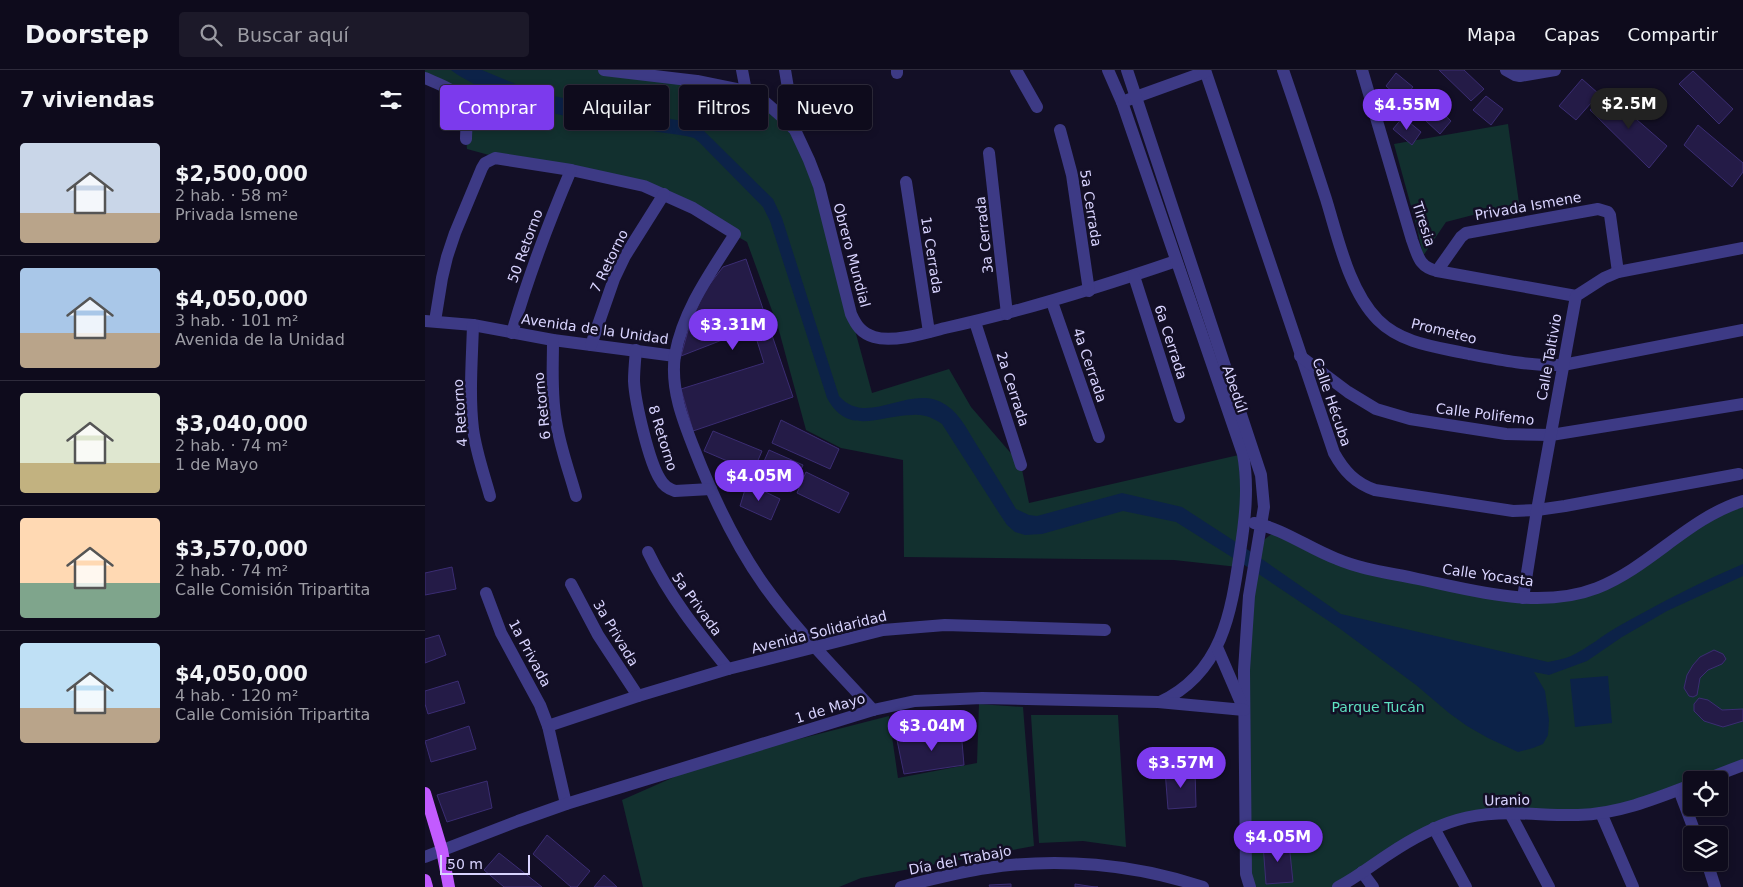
<!DOCTYPE html>
<html lang="es">
<meta charset="utf-8">
<style>
:root{--surface:#0e0b1c;--page:#1c1929;--text:#f1f3f6;--muted:#9b9ba3;--line:#2e2b3b;--accent:#7c3aed}
body{margin:0;font-family:"DejaVu Sans",sans-serif;background:var(--page);color:var(--text);height:100vh;display:flex;flex-direction:column;font-size:19px;white-space:nowrap}
*{box-sizing:border-box;margin:0}
p{font-size:16px;color:var(--muted)}
.icon{flex:none;width:28px;height:28px;fill:none;stroke:currentColor;stroke-width:2;stroke-linecap:round;stroke-linejoin:round}
.map{position:relative;flex:1;overflow:hidden}
.details{display:flex;flex-direction:column;background:var(--surface);width:425px}
.details>*{flex:none}
.banner{position:absolute;left:15px;top:15px;width:475px;height:45px;display:flex;gap:10px}
.controls{position:absolute;left:1258px;top:701px;display:grid;gap:10px}
.controls a{display:grid;place-items:center;width:45px;height:45px;border-radius:5px;background:var(--surface);box-shadow:0 2px 8px #0003,0 0 0 1px var(--line);font-size:25px}
.scale{position:absolute;left:15px;bottom:12px;width:90px;box-sizing:border-box;padding-left:5px;border:2px solid #d9d4ff;border-top:0;font-size:14px;line-height:18px;white-space:nowrap;color:#d9d4ff;-webkit-text-stroke:4px #130f26;paint-order:stroke}
.price{position:absolute;translate:-50% -42px;padding:0 11px;border-radius:18px;background:var(--accent);color:#fff;font-size:16px;line-height:32px;filter:drop-shadow(0 1px 2px #0008)}
.price::after{content:'';position:absolute;left:50%;top:30px;width:15px;height:11px;margin-left:-8px;background:inherit;clip-path:polygon(0 0,100% 0,50% 100%)}
.price.active{background:#222;color:#fff}
ul{padding:0;list-style:none}
li{display:flex;align-items:center;gap:15px;height:125px;padding:0 20px}
li+li{border-top:1px solid var(--line)}
li span{display:grid;place-items:center;flex:none;width:140px;height:100px;border-radius:5px;color:#555}
li>.icon{margin-inline-start:auto}
span .icon{width:60px;height:60px;fill:#fffc;stroke-width:1}
li b{font-size:21px}
h2{display:flex;justify-content:space-between;align-items:center;height:60px;padding:0 20px;font-size:21px}
.tag{padding:0 18px;border-radius:5px;background:var(--surface);box-shadow:0 2px 8px #0003,0 0 0 1px var(--line);font-size:18px;line-height:45px}
.tag.active{background:var(--accent);color:#fff}
header{display:flex;align-items:center;gap:30px;box-sizing:border-box;height:70px;padding:0 25px;background:var(--surface);border-bottom:1px solid var(--line)}
header strong{font-size:24px}
nav{display:flex;gap:28px;margin-inline-start:auto;font-size:18px}
.search{width:350px;height:45px;background:var(--page);display:flex;align-items:center;gap:12px;box-sizing:border-box;padding:0 18px;border-radius:5px;color:var(--muted);font-size:19px}
main{display:flex;flex:1;min-height:0}
.map>svg:first-child{display:block}
.green{fill:#12302f}
.water{fill:#0c2248}
.building{fill:#241b47;stroke:#3b2d73}
.lines{fill:none;stroke-linecap:round;stroke-linejoin:round}
.minor{stroke:#3d3a85;stroke-width:12}
.tertiary{stroke:#3d3a85;stroke-width:12}
.primary{stroke:#c25bff;stroke-width:12}
.labels{text-anchor:middle;stroke-width:5;stroke-linejoin:round;paint-order:stroke}
.street-label{font-size:14px;fill:#d9d4ff;stroke:#130f26}
.park-label{font-size:14px;fill:#5fe0c0;stroke:#130f26}
</style>
<header>
<strong>Doorstep</strong>
<div class="search"><svg class="icon" aria-label="search" viewBox="0 0 24 24"><circle cx="10" cy="10" r="6"/><path d="M15 15l6 6"/></svg>Buscar aquí</div>
<nav><a>Mapa</a><a>Capas</a><a>Compartir</a></nav>
</header>
<main>
<section class="details">
<h2>7 viviendas<svg class="icon" aria-label="filters" viewBox="0 0 24 24"><path d="M4 7h16M4 17h16"/><circle cx="9" cy="7" r="2"/><circle cx="15" cy="17" r="2"/></svg></h2>
<ul>
<li><span style="background:linear-gradient(#c9d6e8 70%,#b9a48a 0)"><svg class="icon" aria-label="home" viewBox="0 0 24 24"><path d="M3 11l9-7 9 7M6 9v11h12V9"/></svg></span><div><b>$2,500,000</b><p>2 hab. · 58 m²</p><p>Privada Ismene</p></div></li>
<li><span style="background:linear-gradient(#a9c7e8 65%,#b9a48a 0)"><svg class="icon" aria-label="home" viewBox="0 0 24 24"><path d="M3 11l9-7 9 7M6 9v11h12V9"/></svg></span><div><b>$4,050,000</b><p>3 hab. · 101 m²</p><p>Avenida de la Unidad</p></div></li>
<li><span style="background:linear-gradient(#dfe7d0 70%,#c2b280 0)"><svg class="icon" aria-label="home" viewBox="0 0 24 24"><path d="M3 11l9-7 9 7M6 9v11h12V9"/></svg></span><div><b>$3,040,000</b><p>2 hab. · 74 m²</p><p>1 de Mayo</p></div></li>
<li><span style="background:linear-gradient(#ffd9b3 65%,#7fa58c 0)"><svg class="icon" aria-label="home" viewBox="0 0 24 24"><path d="M3 11l9-7 9 7M6 9v11h12V9"/></svg></span><div><b>$3,570,000</b><p>2 hab. · 74 m²</p><p>Calle Comisión Tripartita</p></div></li>
<li><span style="background:linear-gradient(#bfe0f5 65%,#b9a48a 0)"><svg class="icon" aria-label="home" viewBox="0 0 24 24"><path d="M3 11l9-7 9 7M6 9v11h12V9"/></svg></span><div><b>$4,050,000</b><p>4 hab. · 120 m²</p><p>Calle Comisión Tripartita</p></div></li>
</ul>
</section>
<div class="map">
<svg width="1318" height="817" viewBox="0 0 1318 817">
<rect width="100%" height="100%" fill="#130f26"/>
<g class="green">
<path d="M0,0H179L302,16L356,46L384,90L447,323L524,299L546,337L596,395L604,433L818,384L813,497L749,490L479,487L478,390L416,378L381,360L353,257L322,172L239,124L75,88L42,79L38,31L0,8Z"/>
<path d="M1083,54L1094,133L1021,152L998,186L992,158L969,74Z"/>
<path d="M1318,431V695L1279,710H1266L1198,738L1032,750L912,817H830L821,804L819,640L830,487L840,469L852,460L911,489L1098,528L1171,518Z"/>
<path d="M554,634L598,637L609,776L436,808L414,817H218L197,730L281,693L464,646L473,708L552,693Z"/>
<path d="M606,645H693L701,777L658,771L614,773Z"/>
</g>
<g class="water">
<path d="M26,0H57L105,20L178,38L264,52L279,61L348,129L357,148L414,326C443,359 486,311 521,335C536,345 544,363 553,377C566,398 579,418 591,439L604,445L612,446L697,423L757,437L834,487L916,544L1123,592C1131,590 1139,589 1146,586C1163,578 1178,565 1194,556C1235,533 1275,512 1318,494V506L1242,541L1197,567L1162,591L1124,605L1109,602L1120,621L1124,650L1123,665L1118,674L1108,678L1093,682L1063,668L1042,656L1024,643L991,615L914,558L832,503L751,452L698,441L617,464L600,465L590,462L582,455L574,443L517,354C508,348 499,344 488,345C455,345 423,367 402,328L345,151L338,137L274,72L269,68L261,66C190,55 113,48 49,14C41,9 33,6 26,0Z"/>
<path d="M1183,606L1187,653L1150,657L1145,609Z"/>
</g>
<g class="building">
<path d="M1014,0H1039L1059,19L1046,31Z"/>
<path d="M1268,1L1308,39L1294,54L1254,14Z"/>
<path d="M971,3L988,17L977,30L961,16Z"/>
<path d="M1157,9L1174,24L1151,50L1134,36Z"/>
<path d="M1180,22L1242,76L1224,98L1165,40Z"/>
<path d="M997,24L1026,51L1015,64L985,36Z"/>
<path d="M1061,26L1078,39L1066,55L1048,40Z"/>
<path d="M978,47L996,62L987,75L968,59Z"/>
<path d="M1273,55L1318,93V102L1307,117L1259,75Z"/>
<path d="M321,189L368,327L268,361L256,319L339,293L328,258L256,286L266,250L281,219L298,197Z"/>
<path d="M356,350L414,379L405,399L347,373Z"/>
<path d="M288,361L337,381L328,402L279,381Z"/>
<path d="M344,380L378,395L366,422L332,407Z"/>
<path d="M381,402L424,423L414,443L372,423Z"/>
<path d="M322,413L355,429L346,450L315,436Z"/>
<path d="M27,497L31,519L0,525V503Z"/>
<path d="M14,565L21,585L0,593V569Z"/>
<path d="M1289,580L1298,584L1301,589L1297,594L1283,600L1275,608L1272,625L1268,627L1264,626L1259,618L1262,605L1268,595L1275,587Z"/>
<path d="M33,611L40,633L3,644L0,634V621Z"/>
<path d="M1274,628L1283,630L1297,640L1318,639V651L1298,657L1279,651L1269,641V634Z"/>
<path d="M44,656L51,679L6,692L0,671Z"/>
<path d="M536,660L539,695L479,704L472,670Z"/>
<path d="M770,699L771,737L743,739L740,700Z"/>
<path d="M62,711L67,738L22,752L12,725Z"/>
<path d="M122,765L165,801L152,817H146L108,784Z"/>
<path d="M864,773L868,812L841,814L838,774Z"/>
<path d="M74,783L117,817H79L59,800Z"/>
<path d="M179,805L192,817H169Z"/>
<path d="M586,814V817H565L564,815Z"/>
<path d="M650,814L670,817H673H650Z"/>
</g>
<g class="lines">
<g class="minor">
<path d="M179,0L272,11L321,21L340,32L356,46L370,60L384,90L394,116L426,244C431,255 436,263 449,267C468,273 501,263 520,258C599,241 675,217 751,191"/>
<path d="M317,0L321,21"/>
<path d="M360,0L370,60"/>
<path d="M472,0V3"/>
<path d="M591,0L612,37"/>
<path d="M780,0L909,383C919,401 930,413 950,420L1088,441L1112,440L1140,436L1314,404"/>
<path d="M858,0C873,43 887,86 901,129C913,168 924,221 953,250C977,274 1012,277 1044,284C1075,290 1105,296 1138,295L1318,260"/>
<path d="M937,0L987,170C993,186 994,197 1012,201L1151,226"/>
<path d="M1081,0L1090,5L1095,6L1130,0"/>
<path d="M0,8C13,14 37,21 41,37C43,47 41,59 41,69"/>
<path d="M697,32L780,2"/>
<path d="M635,60L647,105L664,221"/>
<path d="M564,83L582,244"/>
<path d="M481,112L504,262"/>
<path d="M1012,201L1036,167L1041,163L1173,139L1183,142L1185,145L1193,202"/>
<path d="M709,206L754,347"/>
<path d="M627,232L674,367"/>
<path d="M0,251L48,255L128,270L250,286"/>
<path d="M10,251L17,208L22,187L30,163L57,98L60,93L70,88L146,100L219,116L268,138L310,164C286,202 258,240 250,285C245,318 258,351 270,381C288,427 310,474 339,515C370,559 412,600 448,640"/>
<path d="M550,252L596,395"/>
<path d="M48,255C47,290 44,325 48,359C51,382 59,404 65,426"/>
<path d="M87,263C103,207 123,154 146,100"/>
<path d="M128,270C128,297 126,324 131,351C135,377 144,401 151,426"/>
<path d="M166,275L189,209L200,186L239,124"/>
<path d="M211,280C210,291 209,301 209,311C210,332 224,392 235,409C238,415 244,419 250,421L286,419"/>
<path d="M875,286L923,322L951,339L985,349L1081,364L1126,365L1318,334"/>
<path d="M223,482C244,526 273,562 303,599"/>
<path d="M146,514L173,565L213,626"/>
<path d="M61,523L76,563L115,635L123,656L141,734"/>
<path d="M1098,528L1112,440L1151,226L1179,208L1193,202L1318,178"/>
<path d="M123,656L213,626L303,599L458,560L520,555L680,560"/>
<path d="M1254,720L1271,765"/>
<path d="M1085,743L1124,817"/>
<path d="M1176,743L1208,817"/>
<path d="M1009,758L1041,817"/>
<path d="M1282,792L1290,817"/>
<path d="M937,802L948,817"/>
</g>
<g class="tertiary">
<path d="M683,0L697,32L818,384C824,417 820,450 815,482C806,544 797,603 735,632"/>
<path d="M702,0L836,405L839,437L824,526L819,600L821,804L825,817"/>
<path d="M829,453C859,459 883,478 912,489C938,500 966,503 993,509C1050,521 1115,540 1172,518C1225,497 1263,448 1318,431"/>
<path d="M792,577L817,635"/>
<path d="M1279,710L1318,695"/>
<path d="M0,787L93,751L141,734L448,640L490,631L557,628L733,632L819,640"/>
<path d="M476,817C504,810 533,802 562,798C633,787 709,794 778,817"/>
<path d="M913,817C931,808 947,795 964,784C985,770 1008,757 1032,750C1072,738 1112,746 1153,745C1192,744 1230,729 1266,715"/>
</g>
<g class="primary">
<path d="M0,723L17,780L24,817"/>
<path d="M0,810L2,817"/>
</g>
</g>
<g class="labels">
<g class="street-label">
<text transform="translate(1103 136) rotate(-10)" y="5">Privada Ismene</text>
<text transform="translate(666 138) rotate(81)" y="5">5a Cerrada</text>
<text transform="translate(999 154) rotate(72)" y="5">Tiresia</text>
<text transform="translate(559 165) rotate(-96)" y="5">3a Cerrada</text>
<text transform="translate(100 176) rotate(-70)" y="5">50 Retorno</text>
<text transform="translate(427 185) rotate(75)" y="5">Obrero Mundial</text>
<text transform="translate(507 185) rotate(81)" y="5">1a Cerrada</text>
<text transform="translate(184 191) rotate(-64)" y="5">7 Retorno</text>
<text transform="translate(170 259) rotate(8)" y="5">Avenida de la Unidad</text>
<text transform="translate(1019 261) rotate(14)" y="5">Prometeo</text>
<text transform="translate(746 272) rotate(72)" y="5">6a Cerrada</text>
<text transform="translate(1124 287) rotate(-80)" y="5">Calle Taltivio</text>
<text transform="translate(665 295) rotate(71)" y="5">4a Cerrada</text>
<text transform="translate(588 319) rotate(72)" y="5">2a Cerrada</text>
<text transform="translate(810 319) rotate(71)" y="5">Abedúl</text>
<text transform="translate(907 332) rotate(71)" y="5">Calle Hécuba</text>
<text transform="translate(117 336) rotate(-96)" y="5">6 Retorno</text>
<text transform="translate(35 343) rotate(-94)" y="5">4 Retorno</text>
<text transform="translate(1060 344) rotate(7)" y="5">Calle Polifemo</text>
<text transform="translate(238 368) rotate(73)" y="5">8 Retorno</text>
<text transform="translate(1063 505) rotate(8)" y="5">Calle Yocasta</text>
<text transform="translate(272 534) rotate(54)" y="5">5a Privada</text>
<text transform="translate(394 562) rotate(-14)" y="5">Avenida Solidaridad</text>
<text transform="translate(191 563) rotate(59)" y="5">3a Privada</text>
<text transform="translate(105 583) rotate(62)" y="5">1a Privada</text>
<text transform="translate(405 638) rotate(-17)" y="5">1 de Mayo</text>
<text transform="translate(1082 730) rotate(-1)" y="5">Uranio</text>
<text transform="translate(535 790) rotate(-11)" y="5">Día del Trabajo</text>
</g>
<g class="park-label">
<text x="953" y="642">Parque Tucán</text>
</g>
</g>
</svg>
<div class="controls">
<a><svg class="icon" aria-label="locate" viewBox="0 0 24 24"><circle cx="12" cy="12" r="6"/><path d="M12 2v4M12 18v4M2 12h4M18 12h4"/></svg></a>
<a><svg class="icon" aria-label="layers" viewBox="0 0 24 24"><path d="M12 4l9 5-9 5-9-5zM3 14l9 5 9-5"/></svg></a>
</div>
<div class="scale">50 m</div>
<b class="price active" style="left:1204px;top:60px">$2.5M</b>
<b class="price" style="left:982px;top:61px">$4.55M</b>
<b class="price" style="left:308px;top:281px">$3.31M</b>
<b class="price" style="left:334px;top:432px">$4.05M</b>
<b class="price" style="left:507px;top:682px">$3.04M</b>
<b class="price" style="left:756px;top:719px">$3.57M</b>
<b class="price" style="left:853px;top:793px">$4.05M</b>
<div class="banner">
<a class="tag active">Comprar</a>
<a class="tag">Alquilar</a>
<a class="tag">Filtros</a>
<a class="tag">Nuevo</a>
</div>
</div>
</main>
